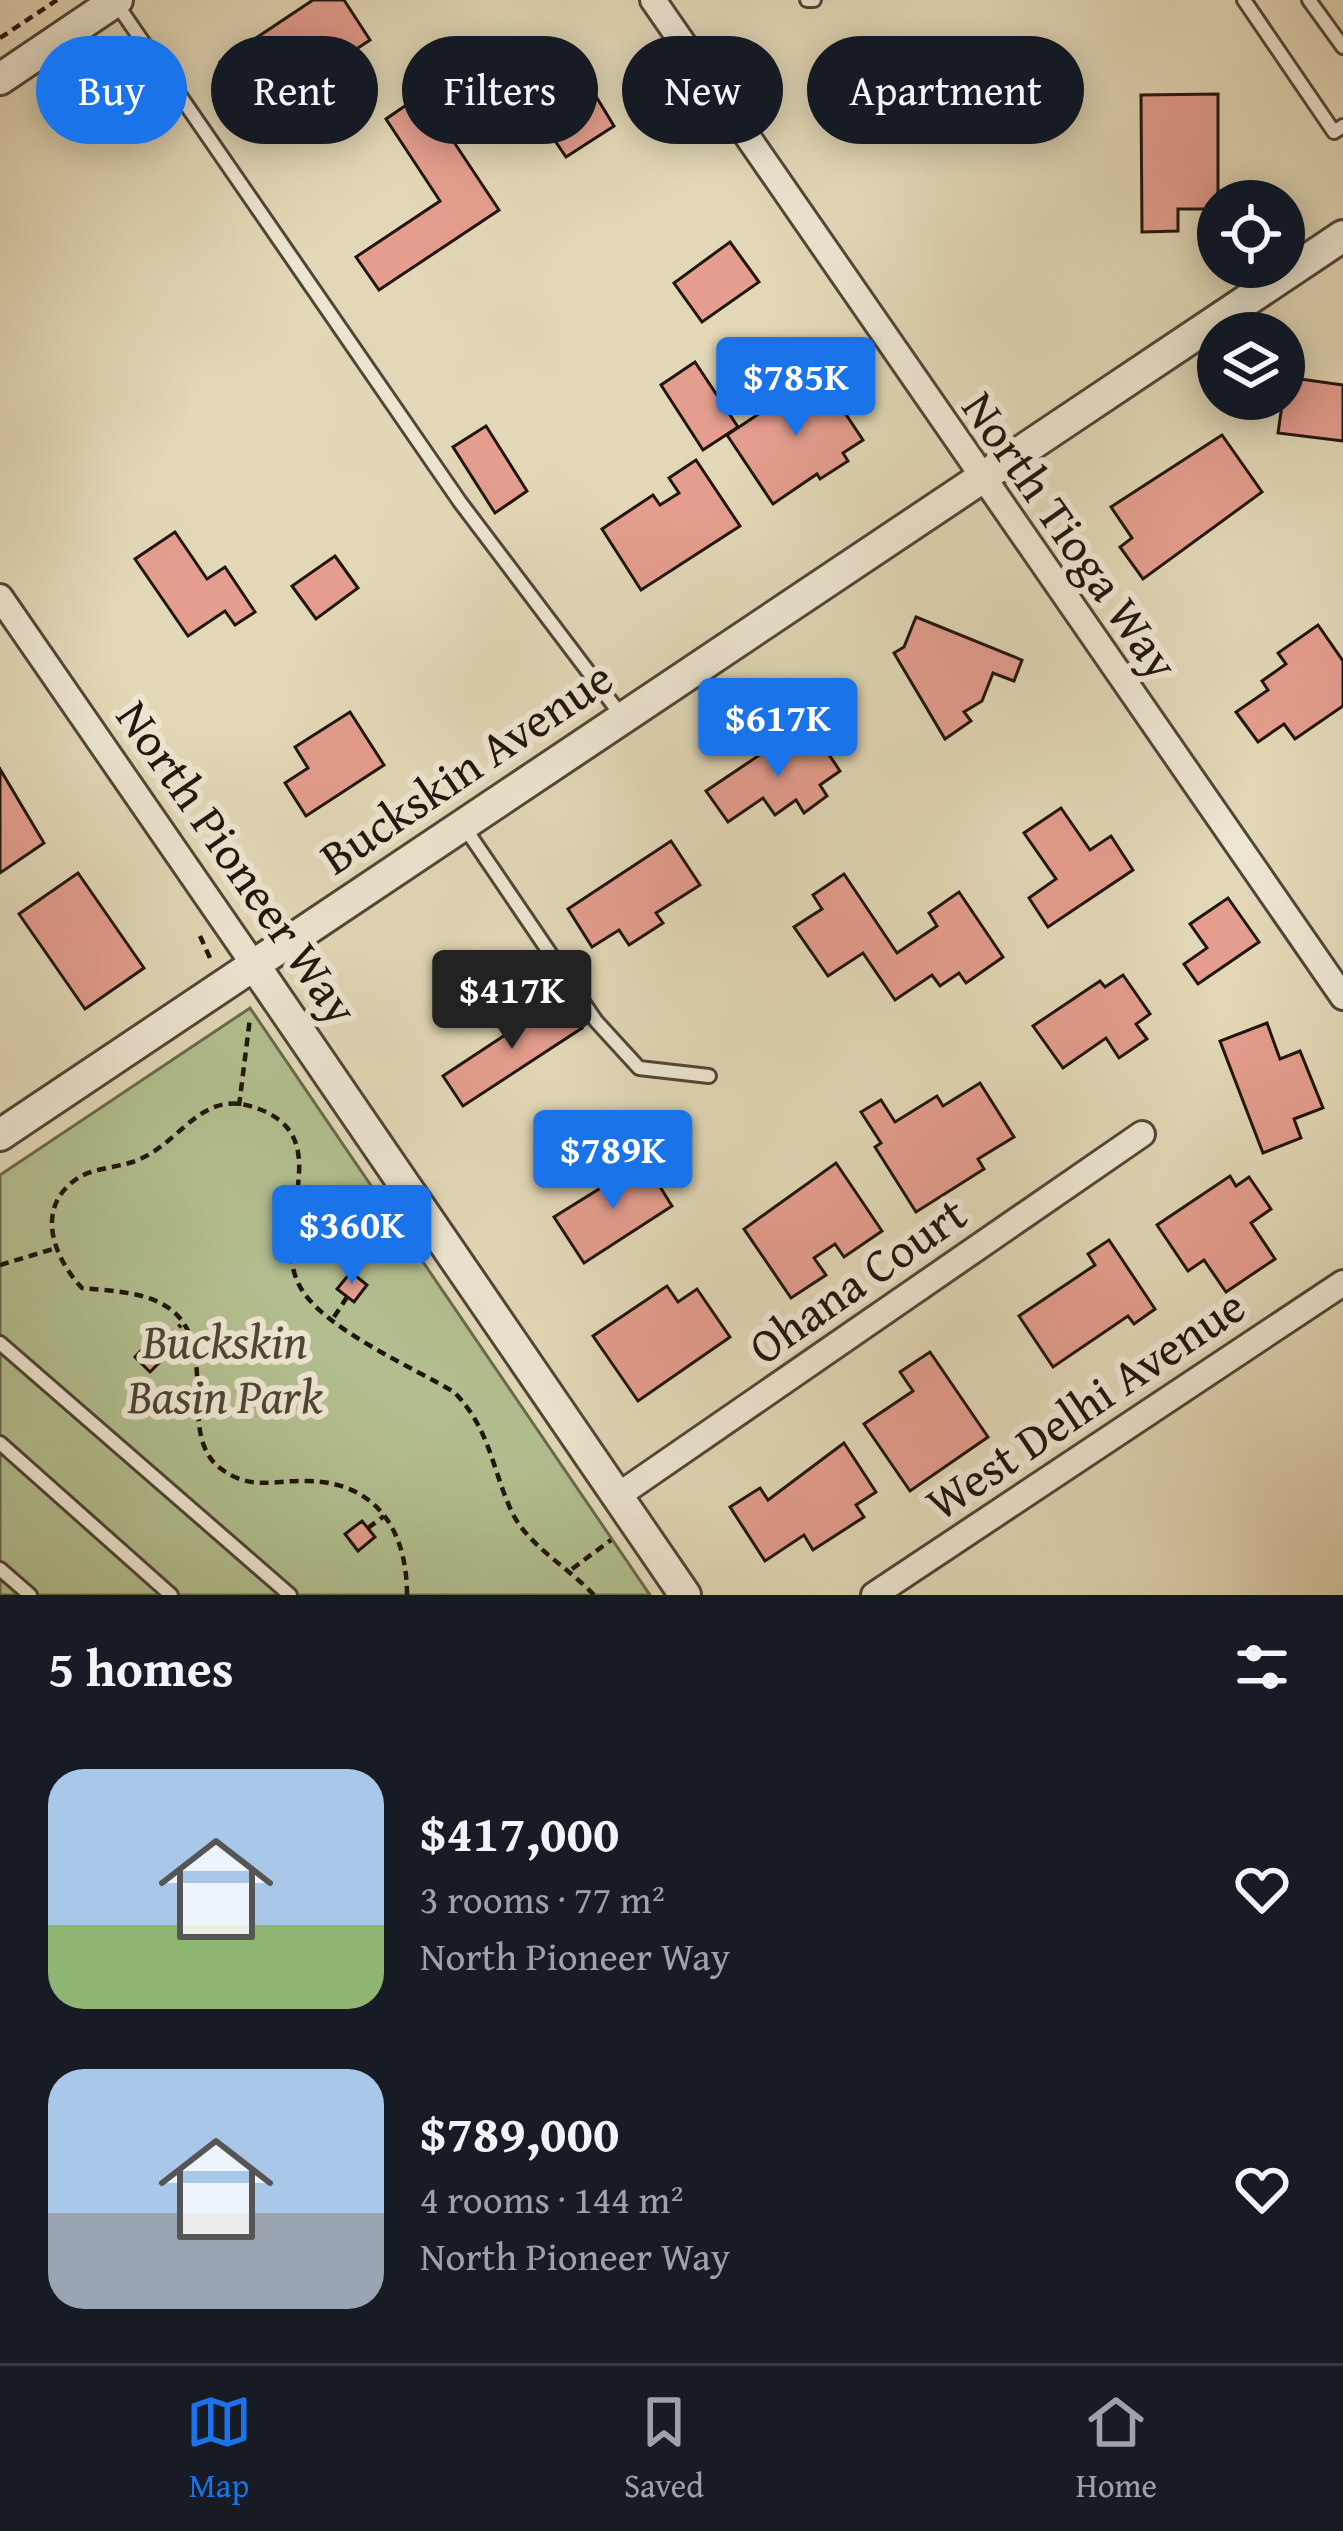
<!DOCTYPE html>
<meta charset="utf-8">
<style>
:root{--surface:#171b24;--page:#20242c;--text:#f1f3f6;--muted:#9ea1a6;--line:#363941;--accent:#1a73e8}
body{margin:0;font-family:"Gentium Book Plus",serif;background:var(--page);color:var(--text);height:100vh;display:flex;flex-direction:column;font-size:45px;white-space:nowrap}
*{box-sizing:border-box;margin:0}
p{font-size:39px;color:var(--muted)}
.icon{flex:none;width:66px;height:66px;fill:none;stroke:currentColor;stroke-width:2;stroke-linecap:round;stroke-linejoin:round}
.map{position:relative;height:1595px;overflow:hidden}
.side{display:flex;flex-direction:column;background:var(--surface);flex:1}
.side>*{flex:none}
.top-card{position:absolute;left:36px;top:36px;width:1272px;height:108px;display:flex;gap:24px}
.tools{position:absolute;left:1197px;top:180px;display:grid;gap:24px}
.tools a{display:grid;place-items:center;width:108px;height:108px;border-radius:50%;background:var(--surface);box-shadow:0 6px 30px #0003;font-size:60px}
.price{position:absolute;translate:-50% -102px;padding:0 27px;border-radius:12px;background:var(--accent);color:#fff;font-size:39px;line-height:78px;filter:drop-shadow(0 3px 6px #0008)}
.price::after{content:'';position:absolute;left:50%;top:72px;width:36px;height:27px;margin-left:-18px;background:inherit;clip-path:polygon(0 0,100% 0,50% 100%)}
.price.selected{background:#222;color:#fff}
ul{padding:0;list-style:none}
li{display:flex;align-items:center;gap:36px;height:300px;padding:0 48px}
li span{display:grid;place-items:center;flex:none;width:336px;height:240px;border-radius:36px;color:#555}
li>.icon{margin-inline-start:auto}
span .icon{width:144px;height:144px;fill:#fffc;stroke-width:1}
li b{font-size:51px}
h2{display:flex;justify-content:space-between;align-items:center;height:144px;padding:0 48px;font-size:51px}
.tag{padding:0 42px;border-radius:54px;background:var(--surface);box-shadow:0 6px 30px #0003;font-size:42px;line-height:108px}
.tag.selected{background:var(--accent);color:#fff}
.dock{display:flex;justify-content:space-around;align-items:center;height:168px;border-top:3px solid var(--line);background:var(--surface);font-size:33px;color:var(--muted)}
.dock a{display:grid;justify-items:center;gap:6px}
.dock .selected{color:var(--accent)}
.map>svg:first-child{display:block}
.green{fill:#b2be8f;stroke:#696a4e;stroke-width:3}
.building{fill:#e49d8e;stroke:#20150d;stroke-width:3}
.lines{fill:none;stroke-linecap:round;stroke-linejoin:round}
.service-casing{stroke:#504637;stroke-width:18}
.minor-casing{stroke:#504637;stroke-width:30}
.tertiary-casing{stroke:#504637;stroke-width:36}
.path{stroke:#20150d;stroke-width:4.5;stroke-dasharray:9 6;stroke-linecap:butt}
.service{stroke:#ece5d0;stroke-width:12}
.minor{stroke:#ece5d0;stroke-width:24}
.tertiary{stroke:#ece5d0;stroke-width:30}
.labels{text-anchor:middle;stroke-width:12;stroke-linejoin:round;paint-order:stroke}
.street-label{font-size:48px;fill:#20150d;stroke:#ece5d0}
.park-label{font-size:48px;font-style:italic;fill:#4c4834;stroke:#ece5d0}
</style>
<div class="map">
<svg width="1343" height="1595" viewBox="0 0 1343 1595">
<rect width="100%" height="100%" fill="#e2d7b6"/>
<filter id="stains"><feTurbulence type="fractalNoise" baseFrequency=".00167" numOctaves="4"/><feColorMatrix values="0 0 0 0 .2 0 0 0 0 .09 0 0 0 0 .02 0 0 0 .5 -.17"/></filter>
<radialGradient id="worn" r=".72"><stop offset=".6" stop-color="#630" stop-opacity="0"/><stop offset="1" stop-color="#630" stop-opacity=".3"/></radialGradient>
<path class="green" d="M250,1008L650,1595H0V1175Z"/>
<g class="building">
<path d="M313,0H344L370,40L299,87L290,75L248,104L220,62Z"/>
<path d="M479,58L510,104L471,130L441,83Z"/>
<path d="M428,90L436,102L430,106L499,210L379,290L356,257L440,201L386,119Z"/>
<path d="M1218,94V209H1178V231L1142,232L1141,95Z"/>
<path d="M597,98L614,126L566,157L547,129Z"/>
<path d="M730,242L759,282L702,322L674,283Z"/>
<path d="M695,362L738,427L703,450L661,385Z"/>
<path d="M819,374L863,440L843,453L848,461L820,479L817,474L773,504L727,435Z"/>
<path d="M1286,377L1343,385V441L1278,433Z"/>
<path d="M486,426L527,491L495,513L453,447Z"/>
<path d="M1222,435L1262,492L1143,579L1120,547L1132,538L1111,507Z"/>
<path d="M696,460L740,526L641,590L602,529L653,495L660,505L679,493L669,478Z"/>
<path d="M175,532L207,579L225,567L255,612L235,625L225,611L188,636L135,559Z"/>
<path d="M335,556L358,588L316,619L292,586Z"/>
<path d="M916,617L1022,660L1014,681L993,673L982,701L964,712L971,721L945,739L894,653L904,647Z"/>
<path d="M1318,625L1343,661V706L1295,739L1284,724L1258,742L1236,712L1268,690L1262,681L1286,664L1278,653Z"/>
<path d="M350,712L384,765L306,816L285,783L308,768L295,747Z"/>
<path d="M813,731L840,771L820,785L827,796L804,813L796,800L775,815L763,798L728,822L706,791L764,752L770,760Z"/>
<path d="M0,769L44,843L0,873Z"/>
<path d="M1061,808L1090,850L1111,836L1133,870L1048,927L1029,898L1056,879L1024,833Z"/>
<path d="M671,841L700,885L656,913L663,923L629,945L619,930L592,947L568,909Z"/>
<path d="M78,873L144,968L85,1009L19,914Z"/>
<path d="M844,874L897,953L937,926L929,913L959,892L1003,957L966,983L959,973L940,986L932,975L895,1000L863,953L828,976L794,927L822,909L813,895Z"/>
<path d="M1228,898L1259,942L1198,984L1184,964L1207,948L1190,924Z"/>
<path d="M1123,975L1150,1014L1136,1024L1147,1039L1119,1058L1106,1038L1063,1068L1033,1026L1100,981L1105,987Z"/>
<path d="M561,998L582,1028L463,1106L443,1076Z"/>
<path d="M1267,1023L1280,1059L1300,1051L1323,1108L1294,1119L1301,1138L1263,1153L1220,1041Z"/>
<path d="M980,1083L1014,1137L978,1159L984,1169L916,1212L875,1147L881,1143L861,1112L881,1100L895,1122L937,1096L943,1106Z"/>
<path d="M644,1161L672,1206L584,1263L554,1217Z"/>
<path d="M836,1163L882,1231L844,1257L835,1244L814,1258L826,1275L791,1298L744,1229Z"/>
<path d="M1230,1176L1236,1186L1249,1177L1271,1209L1251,1223L1275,1259L1226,1292L1204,1260L1188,1271L1157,1225Z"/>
<path d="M1109,1240L1155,1309L1134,1324L1128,1316L1053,1367L1019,1316L1095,1265L1088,1254Z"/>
<path d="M351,1272L367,1285L354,1302L337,1289Z"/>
<path d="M667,1286L678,1302L697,1289L730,1337L638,1401L593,1336Z"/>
<path d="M150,1341L165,1357L150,1372L135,1357Z"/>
<path d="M930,1352L988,1437L910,1491L864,1424L913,1391L900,1372Z"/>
<path d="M844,1443L876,1492L856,1505L864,1517L813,1550L804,1535L765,1561L730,1507L760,1488L768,1500Z"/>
<path d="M362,1521L375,1537L358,1551L345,1534Z"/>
</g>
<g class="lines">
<defs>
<g id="service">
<path d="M807,0H814"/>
<path d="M1244,0L1334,132L1343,126"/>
<path d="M1309,0L1343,47"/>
<path d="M116,3L460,502L621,715"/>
<path d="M465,828L596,1021L639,1068L709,1076"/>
<path d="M0,1343L290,1595"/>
<path d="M0,1443L171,1595"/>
<path d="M0,1569L30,1595"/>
</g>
<g id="minor">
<path d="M653,0L1343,997"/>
<path d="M0,597L254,965"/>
<path d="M619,1495L1142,1134"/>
<path d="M874,1595L1343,1283"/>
</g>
<g id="tertiary">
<path d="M0,79L117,0"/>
<path d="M254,965L685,1595"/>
<path d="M0,1135L1343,236"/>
</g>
</defs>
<use href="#service" class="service-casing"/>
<use href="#minor" class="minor-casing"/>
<use href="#tertiary" class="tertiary-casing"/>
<g class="path">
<path d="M0,38L57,0"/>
<path d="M200,936L210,958"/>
<path d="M239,1106L250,1018"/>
<path d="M0,1265L53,1249"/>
<path d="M334,1317L347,1297"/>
<path d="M157,1348L181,1325"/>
<path d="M368,1528L384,1516"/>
<path d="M572,1569L611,1540"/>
<path d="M407,1595C407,1531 377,1482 307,1481C273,1480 250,1491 220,1468C170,1430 234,1323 145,1297C125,1291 102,1290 82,1288C53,1257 34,1207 78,1178C95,1167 121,1168 140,1159C186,1139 204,1081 268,1113C336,1147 266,1234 302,1290C327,1330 412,1367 454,1392C489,1428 491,1464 510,1508C525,1544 568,1567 594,1595"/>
</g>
<use href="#service" class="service"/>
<use href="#minor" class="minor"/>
<use href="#tertiary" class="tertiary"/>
</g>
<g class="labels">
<g class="street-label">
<text transform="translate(1071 535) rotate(55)" y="17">North Tioga Way</text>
<text transform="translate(466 767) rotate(-34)" y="17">Buckskin Avenue</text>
<text transform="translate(238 862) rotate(55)" y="17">North Pioneer Way</text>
<text transform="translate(857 1280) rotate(-35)" y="17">Ohana Court</text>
<text transform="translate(1085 1404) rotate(-34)" y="17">West Delhi Avenue</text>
</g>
<g class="park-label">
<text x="225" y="1358">Buckskin<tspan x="225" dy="55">Basin Park</tspan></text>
</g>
</g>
<rect width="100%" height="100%" filter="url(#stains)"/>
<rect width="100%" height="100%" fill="url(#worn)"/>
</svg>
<div class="tools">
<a><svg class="icon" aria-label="locate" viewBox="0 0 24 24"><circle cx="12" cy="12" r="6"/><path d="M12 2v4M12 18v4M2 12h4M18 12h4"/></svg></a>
<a><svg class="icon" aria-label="layers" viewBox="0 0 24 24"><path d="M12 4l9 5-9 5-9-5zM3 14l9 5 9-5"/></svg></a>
</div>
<b class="price" style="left:796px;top:439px">$785K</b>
<b class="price" style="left:778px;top:780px">$617K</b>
<b class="price selected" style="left:512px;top:1052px">$417K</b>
<b class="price" style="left:613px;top:1212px">$789K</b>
<b class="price" style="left:352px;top:1287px">$360K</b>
<div class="top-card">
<a class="tag selected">Buy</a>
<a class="tag">Rent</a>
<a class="tag">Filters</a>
<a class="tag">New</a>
<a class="tag">Apartment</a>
</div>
</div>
<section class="side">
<h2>5 homes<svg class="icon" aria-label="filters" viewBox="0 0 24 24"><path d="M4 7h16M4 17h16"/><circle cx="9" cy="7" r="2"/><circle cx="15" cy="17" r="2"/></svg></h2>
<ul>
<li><span style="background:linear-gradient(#a9c7e8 65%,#8fb573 0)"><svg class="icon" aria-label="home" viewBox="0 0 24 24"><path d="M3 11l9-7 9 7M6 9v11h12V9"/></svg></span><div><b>$417,000</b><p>3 rooms · 77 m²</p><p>North Pioneer Way</p></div><svg class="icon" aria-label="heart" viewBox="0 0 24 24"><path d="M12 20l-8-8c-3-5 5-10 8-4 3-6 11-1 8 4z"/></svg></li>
<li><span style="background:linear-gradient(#a9c7e8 60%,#9aa5b1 0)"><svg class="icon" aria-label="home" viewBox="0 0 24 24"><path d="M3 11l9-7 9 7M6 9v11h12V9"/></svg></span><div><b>$789,000</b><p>4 rooms · 144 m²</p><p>North Pioneer Way</p></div><svg class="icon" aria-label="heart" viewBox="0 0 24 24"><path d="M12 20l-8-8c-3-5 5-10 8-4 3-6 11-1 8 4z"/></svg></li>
</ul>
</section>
<nav class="dock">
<a class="selected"><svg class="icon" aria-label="map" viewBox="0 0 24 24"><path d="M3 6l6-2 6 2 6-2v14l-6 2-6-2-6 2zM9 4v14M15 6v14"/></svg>Map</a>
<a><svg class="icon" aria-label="saved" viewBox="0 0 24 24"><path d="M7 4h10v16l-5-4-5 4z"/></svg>Saved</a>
<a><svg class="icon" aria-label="home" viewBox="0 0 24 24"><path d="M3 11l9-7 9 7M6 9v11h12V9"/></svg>Home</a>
</nav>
